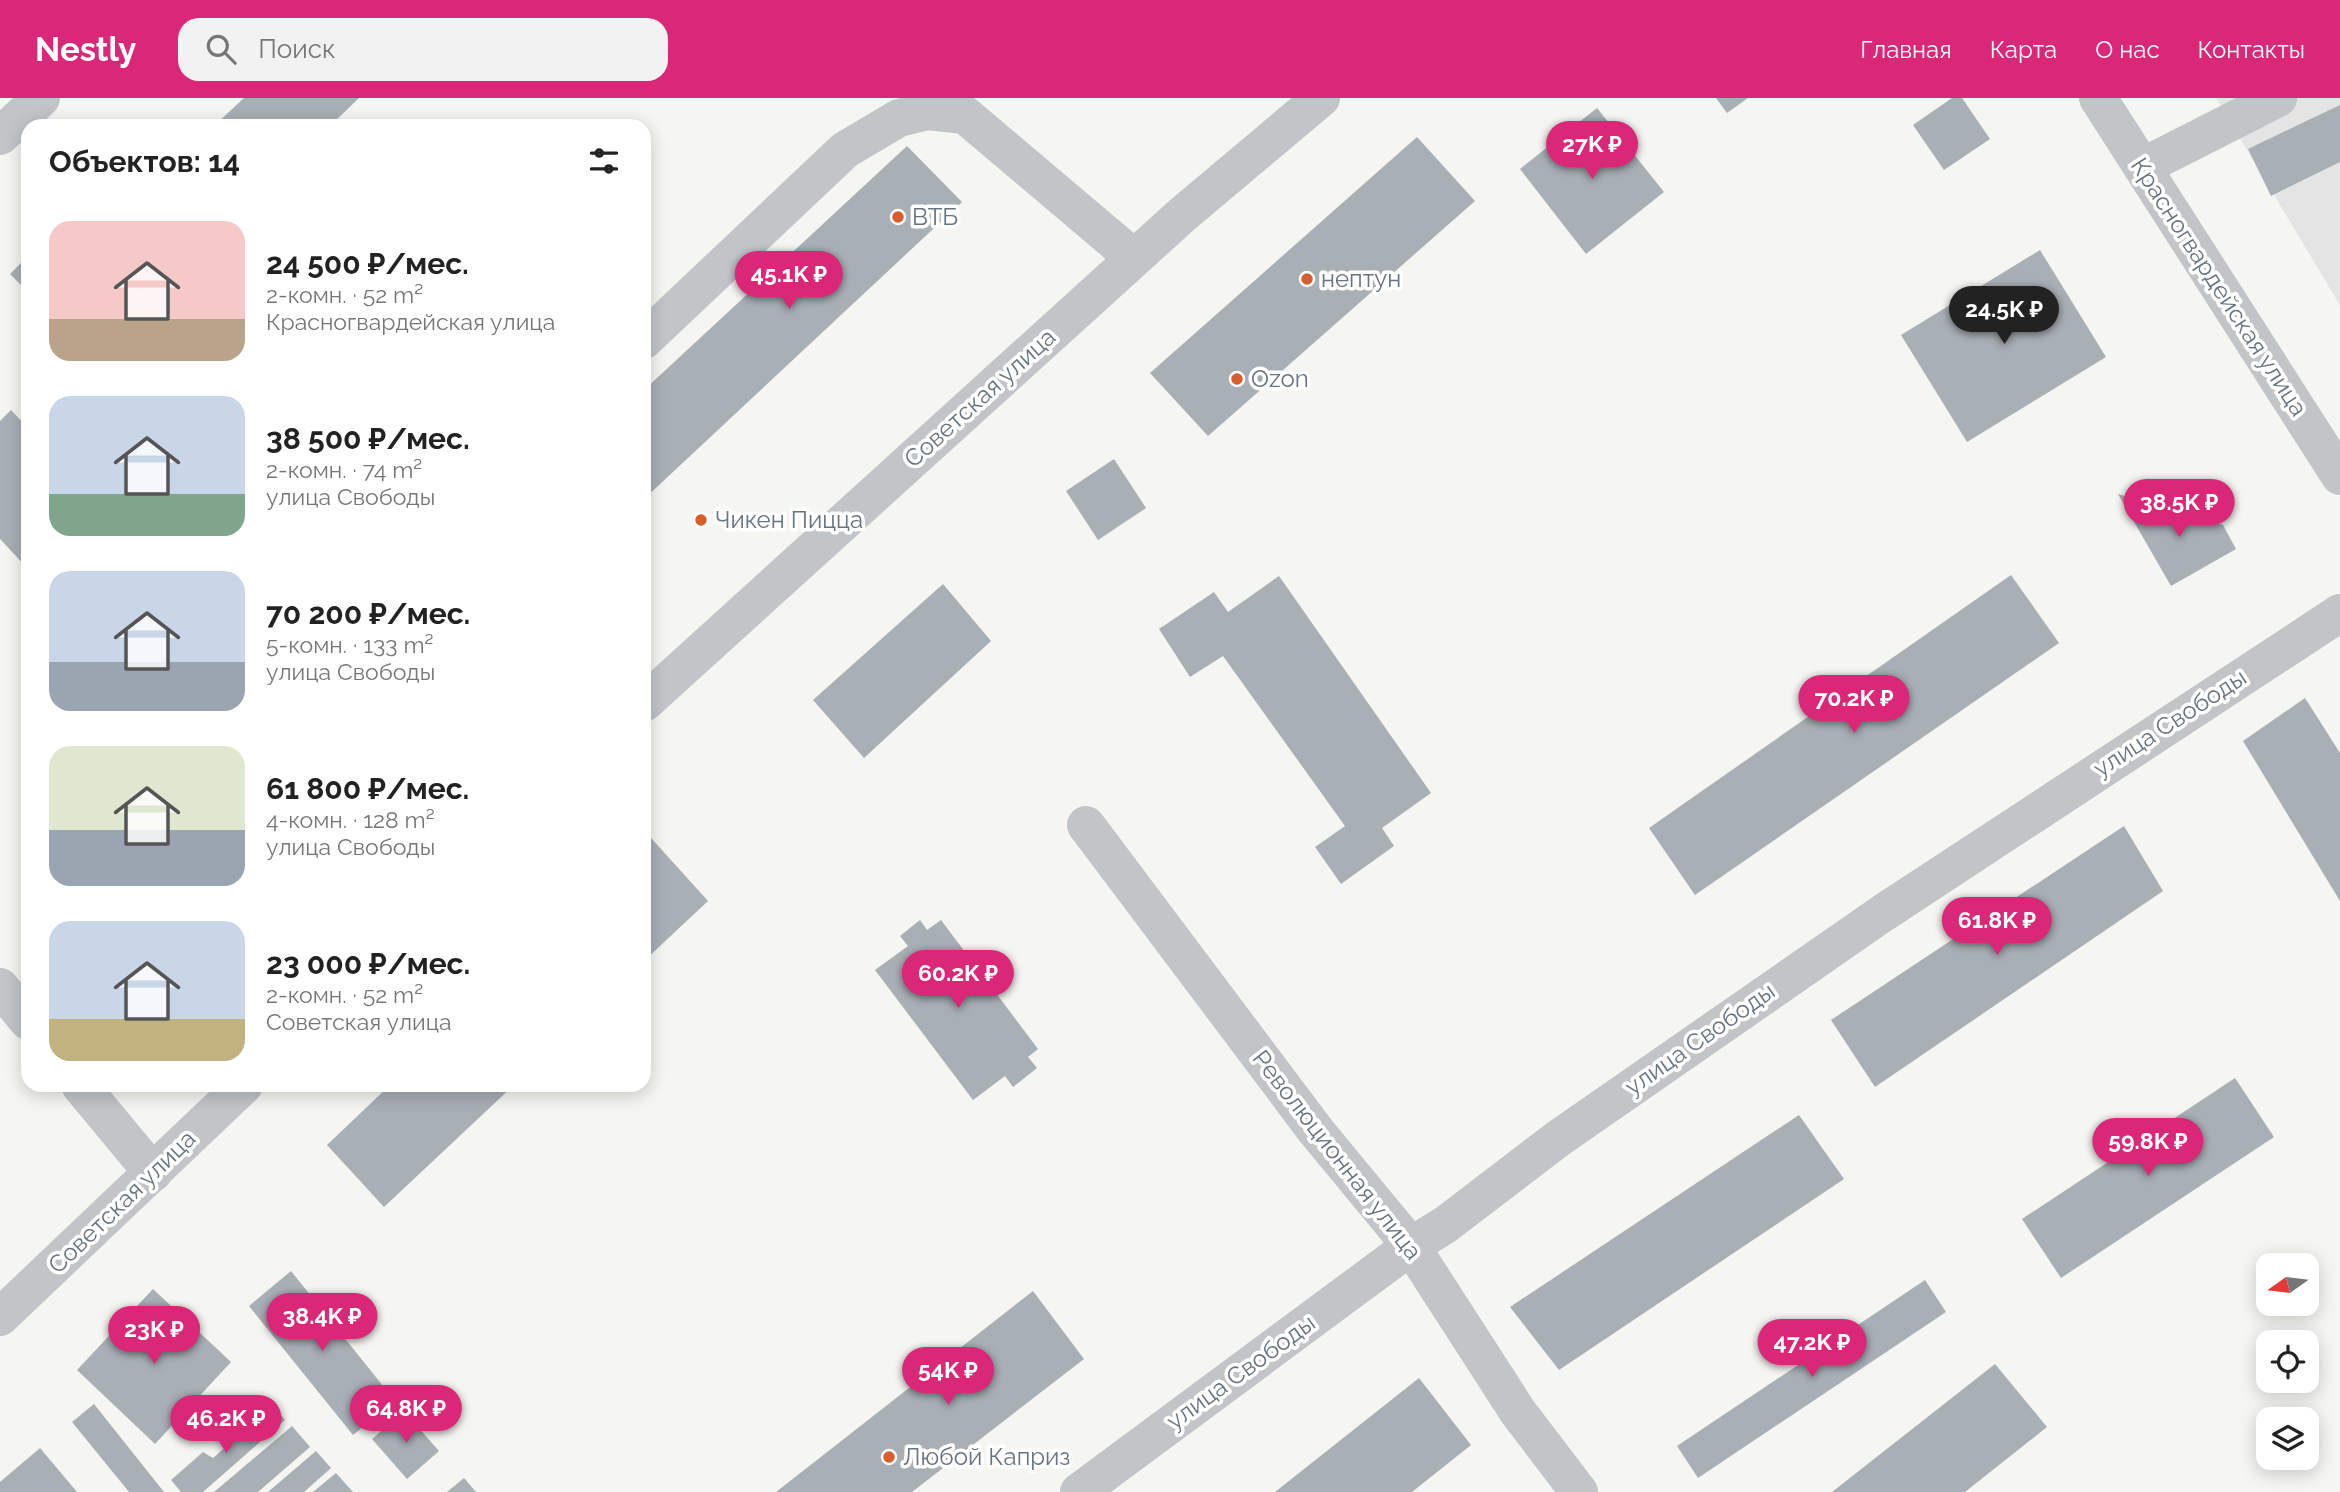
<!DOCTYPE html>
<html lang="ru">
<meta charset="utf-8">
<style>
:root{--surface:#fff;--page:#f2f2f2;--text:#222;--muted:#767676;--accent:#db2777}
body{margin:0;font-family:Raleway,sans-serif;background:var(--page);color:var(--text);height:100vh;display:flex;flex-direction:column;font-size:26px;white-space:nowrap}
*{box-sizing:border-box;margin:0}
p{font-size:23px;color:var(--muted)}
.icon{flex:none;width:38px;height:38px;fill:none;stroke:currentColor;stroke-width:2;stroke-linecap:round;stroke-linejoin:round}
.map{position:relative;flex:1;overflow:hidden}
.drawer{position:absolute;left:21px;top:21px;width:630px;height:973px;display:flex;flex-direction:column;background:var(--surface);border-radius:21px;box-shadow:0 4px 18px #0003}
.drawer>*{flex:none}
.needle{width:46px;rotate:256deg}
.fabs{position:absolute;left:2256px;top:1155px;display:grid;gap:14px}
.fabs a{display:grid;place-items:center;width:63px;height:63px;border-radius:14px;background:var(--surface);box-shadow:0 4px 18px #0003;font-size:35px}
.price{position:absolute;translate:-50% -60px;padding:0 16px;border-radius:24px;background:var(--accent);color:#fff;font-size:23px;line-height:46px;filter:drop-shadow(0 2px 4px #0008)}
.price::after{content:'';position:absolute;left:50%;top:42px;width:21px;height:16px;margin-left:-10px;background:inherit;clip-path:polygon(0 0,100% 0,50% 100%)}
.price.active{background:#222;color:#fff}
ul{padding:0;list-style:none}
li{display:flex;align-items:center;gap:21px;height:175px;padding:0 28px}
li span{display:grid;place-items:center;flex:none;width:196px;height:140px;border-radius:21px;color:#555}
li>.icon{margin-inline-start:auto}
span .icon{width:84px;height:84px;fill:#fffc;stroke-width:1}
li b{font-size:30px}
h2{display:flex;justify-content:space-between;align-items:center;height:84px;padding:0 28px;font-size:30px}
header{display:flex;align-items:center;gap:42px;box-sizing:border-box;height:98px;padding:0 35px;background:var(--accent);color:#fff}
header strong{font-size:33px}
nav{display:flex;gap:38px;margin-inline-start:auto;font-size:24px}
.search{width:490px;height:63px;background:var(--page);display:flex;align-items:center;gap:18px;box-sizing:border-box;padding:0 24px;border-radius:21px;color:var(--muted);font-size:26px}
.map>svg:first-child{display:block}
.built{fill:#e3e4e3}
.building{fill:#a8afb5}
.lines{fill:none;stroke-linecap:round;stroke-linejoin:round}
.minor{stroke:#c1c5c8;stroke-width:38}
.poi-dot{fill:#d95e2e;stroke:#fff;stroke-width:2.5}
.labels{text-anchor:middle;stroke-width:7;stroke-linejoin:round;paint-order:stroke}
.poi-label{font-size:24px;fill:#667481;stroke:#fff;text-anchor:start}
.street-label{font-size:24px;fill:#667481;stroke:#fff}
</style>
<header>
<strong>Nestly</strong>
<div class="search"><svg class="icon" aria-label="search" viewBox="0 0 24 24"><circle cx="10" cy="10" r="6"/><path d="M15 15l6 6"/></svg>Поиск</div>
<nav><a>Главная</a><a>Карта</a><a>О нас</a><a>Контакты</a></nav>
</header>
<div class="map">
<svg width="2340" height="1394" viewBox="0 0 2340 1394">
<rect width="100%" height="100%" fill="#f5f5f2"/>
<path class="built" d="M2216,0H2340V207Z"/>
<g class="building">
<path d="M244,0H359L330,28H214Z"/>
<path d="M1716,0H1748L1727,15Z"/>
<path d="M1952,0H1962L1990,41L1944,72L1913,27Z"/>
<path d="M2340,7V64L2271,98L2248,51Z"/>
<path d="M1597,10L1664,94L1586,156L1520,71Z"/>
<path d="M1417,39L1475,103L1208,338L1150,275Z"/>
<path d="M907,48L962,104L644,401V292Z"/>
<path d="M2040,152L2106,259L1967,344L1901,237Z"/>
<path d="M28,158V194L10,176Z"/>
<path d="M11,312L28,330V471L0,441V323Z"/>
<path d="M1114,361L1146,410L1098,442L1066,393Z"/>
<path d="M2118,396L2223,427L2236,451L2171,488Z"/>
<path d="M2011,477L2059,545L1695,797L1649,730Z"/>
<path d="M1279,478L1431,695L1382,730L1394,748L1341,786L1315,749L1345,728L1223,558L1190,579L1159,531L1214,494L1228,514Z"/>
<path d="M943,486L991,543L864,660L813,602Z"/>
<path d="M2305,600L2340,655V803L2243,643Z"/>
<path d="M2124,728L2163,793L1875,989L1831,922Z"/>
<path d="M651,740L708,803L644,863V746Z"/>
<path d="M920,822L927,832L941,822L1038,951L1028,959L1037,970L1013,989L1005,978L973,1002L875,872L908,848L900,838Z"/>
<path d="M2235,980L2274,1039L2061,1180L2022,1121Z"/>
<path d="M390,987H514L384,1109L327,1047Z"/>
<path d="M1799,1017L1844,1081L1559,1272L1510,1209Z"/>
<path d="M291,1173L395,1303L353,1337L249,1208Z"/>
<path d="M1925,1182L1946,1214L1698,1380L1677,1348Z"/>
<path d="M153,1191L231,1264L155,1346L77,1272Z"/>
<path d="M1033,1193L1084,1261L912,1394H776Z"/>
<path d="M1995,1266L2047,1329L1965,1394H1832Z"/>
<path d="M1419,1280L1471,1347L1412,1394H1275Z"/>
<path d="M94,1306L164,1394H129L72,1324Z"/>
<path d="M273,1308L285,1322L203,1394H181L171,1382L203,1354L213,1360Z"/>
<path d="M404,1313L439,1353L407,1381L372,1341Z"/>
<path d="M292,1328L310,1349L258,1394H214Z"/>
<path d="M40,1350L77,1394H0V1384Z"/>
<path d="M316,1353L331,1370L304,1394H268Z"/>
<path d="M336,1375L353,1394H313Z"/>
<path d="M464,1380L476,1394H447Z"/>
</g>
<g class="lines">
<g class="minor">
<path d="M2098,0L2340,378"/>
<path d="M0,38L41,0"/>
<path d="M2142,69L2278,0"/>
<path d="M644,242L845,52L899,20L927,13L965,17L1134,160"/>
<path d="M644,605L1182,117L1321,0"/>
<path d="M1086,727L1316,1033L1411,1148L1518,1314L1579,1394"/>
<path d="M0,889L28,923"/>
<path d="M80,987L153,1075"/>
<path d="M0,1219L244,987"/>
<path d="M1079,1394L1411,1148L1445,1127L1559,1040L1883,815L2340,515"/>
</g>
</g>
<g class="poi-dot">
<circle cx="898" cy="119" r="7"/>
<circle cx="1307" cy="181" r="7"/>
<circle cx="1237" cy="281" r="7"/>
<circle cx="701" cy="422" r="7"/>
<circle cx="889" cy="1359" r="7"/>
</g>
<g class="labels">
<g class="poi-label">
<text x="912" y="127">ВТБ</text>
<text x="1321" y="189">нептун</text>
<text x="1251" y="289">Ozon</text>
<text x="715" y="430">Чикен Пицца</text>
<text x="903" y="1367">Любой Каприз</text>
</g>
<g class="street-label">
<text transform="translate(2219 189) rotate(57)" y="8">Красногвардейская улица</text>
<text transform="translate(980 300) rotate(-42)" y="8">Советская улица</text>
<text transform="translate(2170 625) rotate(-33)" y="8">улица Свободы</text>
<text transform="translate(1700 941) rotate(-35)" y="8">улица Свободы</text>
<text transform="translate(1337 1057) rotate(52)" y="8">Революционная улица</text>
<text transform="translate(122 1104) rotate(-44)" y="8">Советская улица</text>
<text transform="translate(1241 1274) rotate(-36)" y="8">улица Свободы</text>
</g>
</g>
</svg>
<div class="fabs">
<a><svg class="needle" viewBox="-14 -14 28 28"><path d="M0-13l5 13h-10z" fill="#e53935"/><path d="M0 13l5-13h-10z" fill="#767676"/></svg></a>
<a><svg class="icon" aria-label="locate" viewBox="0 0 24 24"><circle cx="12" cy="12" r="6"/><path d="M12 2v4M12 18v4M2 12h4M18 12h4"/></svg></a>
<a><svg class="icon" aria-label="layers" viewBox="0 0 24 24"><path d="M12 4l9 5-9 5-9-5zM3 14l9 5 9-5"/></svg></a>
</div>
<b class="price" style="left:1592px;top:83px">27K ₽</b>
<b class="price" style="left:789px;top:213px">45.1K ₽</b>
<b class="price active" style="left:2004px;top:248px">24.5K ₽</b>
<b class="price" style="left:2179px;top:441px">38.5K ₽</b>
<b class="price" style="left:1854px;top:637px">70.2K ₽</b>
<b class="price" style="left:1997px;top:859px">61.8K ₽</b>
<b class="price" style="left:958px;top:912px">60.2K ₽</b>
<b class="price" style="left:2148px;top:1080px">59.8K ₽</b>
<b class="price" style="left:322px;top:1255px">38.4K ₽</b>
<b class="price" style="left:154px;top:1268px">23K ₽</b>
<b class="price" style="left:1812px;top:1281px">47.2K ₽</b>
<b class="price" style="left:948px;top:1309px">54K ₽</b>
<b class="price" style="left:406px;top:1347px">64.8K ₽</b>
<b class="price" style="left:226px;top:1357px">46.2K ₽</b>
<section class="drawer">
<h2>Объектов: 14<svg class="icon" aria-label="filters" viewBox="0 0 24 24"><path d="M4 7h16M4 17h16"/><circle cx="9" cy="7" r="2"/><circle cx="15" cy="17" r="2"/></svg></h2>
<ul>
<li><span style="background:linear-gradient(#f6c9c9 70%,#b9a48a 0)"><svg class="icon" aria-label="home" viewBox="0 0 24 24"><path d="M3 11l9-7 9 7M6 9v11h12V9"/></svg></span><div><b>24 500 ₽/мес.</b><p>2-комн. · 52 m²</p><p>Красногвардейская улица</p></div></li>
<li><span style="background:linear-gradient(#c9d6e8 70%,#7fa58c 0)"><svg class="icon" aria-label="home" viewBox="0 0 24 24"><path d="M3 11l9-7 9 7M6 9v11h12V9"/></svg></span><div><b>38 500 ₽/мес.</b><p>2-комн. · 74 m²</p><p>улица Свободы</p></div></li>
<li><span style="background:linear-gradient(#c9d6e8 65%,#9aa5b1 0)"><svg class="icon" aria-label="home" viewBox="0 0 24 24"><path d="M3 11l9-7 9 7M6 9v11h12V9"/></svg></span><div><b>70 200 ₽/мес.</b><p>5-комн. · 133 m²</p><p>улица Свободы</p></div></li>
<li><span style="background:linear-gradient(#dfe7d0 60%,#9aa5b1 0)"><svg class="icon" aria-label="home" viewBox="0 0 24 24"><path d="M3 11l9-7 9 7M6 9v11h12V9"/></svg></span><div><b>61 800 ₽/мес.</b><p>4-комн. · 128 m²</p><p>улица Свободы</p></div></li>
<li><span style="background:linear-gradient(#c9d6e8 70%,#c2b280 0)"><svg class="icon" aria-label="home" viewBox="0 0 24 24"><path d="M3 11l9-7 9 7M6 9v11h12V9"/></svg></span><div><b>23 000 ₽/мес.</b><p>2-комн. · 52 m²</p><p>Советская улица</p></div></li>
</ul>
</section>
</div>
